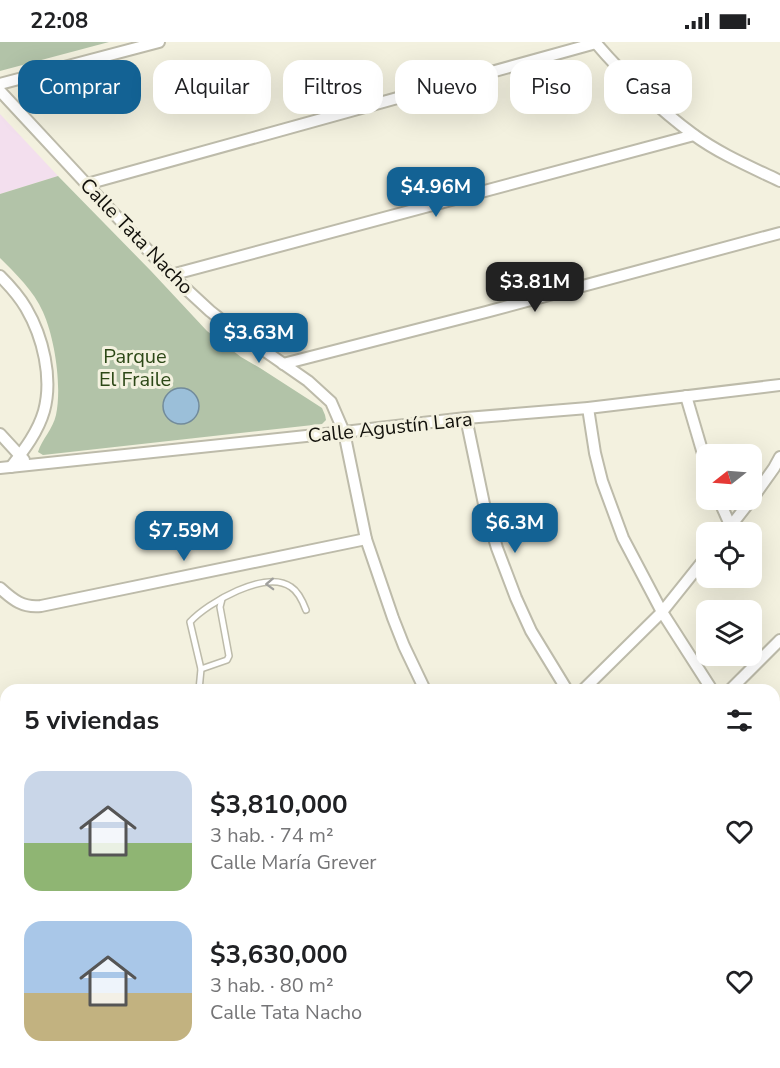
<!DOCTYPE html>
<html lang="es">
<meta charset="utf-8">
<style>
:root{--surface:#fff;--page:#f2f2f2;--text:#202124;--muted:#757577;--accent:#136294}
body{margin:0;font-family:"Nunito Sans",sans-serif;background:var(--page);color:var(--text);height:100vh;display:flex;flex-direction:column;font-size:22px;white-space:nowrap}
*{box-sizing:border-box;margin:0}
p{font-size:20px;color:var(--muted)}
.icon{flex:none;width:33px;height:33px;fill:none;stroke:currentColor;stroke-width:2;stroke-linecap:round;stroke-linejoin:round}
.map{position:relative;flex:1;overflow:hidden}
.panel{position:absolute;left:0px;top:642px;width:780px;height:384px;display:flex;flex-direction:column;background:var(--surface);border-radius:18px 18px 0 0;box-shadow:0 6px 24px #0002}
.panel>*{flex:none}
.top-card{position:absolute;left:18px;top:18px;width:744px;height:54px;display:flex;gap:12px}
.needle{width:39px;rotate:253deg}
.buttons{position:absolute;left:696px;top:402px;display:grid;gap:12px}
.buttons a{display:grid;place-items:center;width:66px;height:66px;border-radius:12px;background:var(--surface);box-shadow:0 6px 24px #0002;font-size:30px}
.price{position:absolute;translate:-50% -51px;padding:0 14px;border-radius:12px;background:var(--accent);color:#fff;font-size:20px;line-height:39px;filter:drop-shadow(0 2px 3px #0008)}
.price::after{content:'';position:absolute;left:50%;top:36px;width:18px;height:14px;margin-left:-9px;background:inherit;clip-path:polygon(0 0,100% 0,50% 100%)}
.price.on{background:#222;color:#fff}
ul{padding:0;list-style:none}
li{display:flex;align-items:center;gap:18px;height:150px;padding:0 24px}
li span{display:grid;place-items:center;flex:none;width:168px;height:120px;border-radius:18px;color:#555}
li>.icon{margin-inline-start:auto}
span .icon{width:72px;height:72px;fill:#fffc;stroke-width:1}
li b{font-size:26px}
h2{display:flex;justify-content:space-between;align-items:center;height:72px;padding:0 24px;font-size:26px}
.chip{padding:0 21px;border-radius:18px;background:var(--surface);box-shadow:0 6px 24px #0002;font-size:21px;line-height:54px}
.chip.on{background:var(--accent);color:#fff}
.status{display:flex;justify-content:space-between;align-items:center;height:42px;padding:0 30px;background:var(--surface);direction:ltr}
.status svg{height:16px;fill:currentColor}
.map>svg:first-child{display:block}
.education{fill:#f3dfee}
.green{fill:#b2c3a8}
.water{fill:#9bbfd9;stroke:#728b9b;stroke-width:1.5}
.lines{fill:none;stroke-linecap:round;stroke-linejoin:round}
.lane-casing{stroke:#bdbbaa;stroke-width:8}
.street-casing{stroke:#bdbbaa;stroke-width:14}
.lane{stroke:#fff;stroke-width:5}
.street{stroke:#fff;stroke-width:10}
.oneway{stroke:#a0a09d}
.labels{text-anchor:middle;stroke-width:6;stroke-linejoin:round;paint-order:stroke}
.street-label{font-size:20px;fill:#12110b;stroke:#f3f1df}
.park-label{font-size:20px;fill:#2c4816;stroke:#f3f1df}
</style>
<div class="status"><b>22:08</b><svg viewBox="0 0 49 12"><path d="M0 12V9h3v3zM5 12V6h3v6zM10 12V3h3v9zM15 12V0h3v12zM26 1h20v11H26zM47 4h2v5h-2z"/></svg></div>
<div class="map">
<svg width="780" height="1026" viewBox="0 0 780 1026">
<rect width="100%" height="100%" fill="#f3f1df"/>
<path class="education" d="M0,72L58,134L0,152Z"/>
<g class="green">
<path d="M0,0H109L0,29Z"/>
<path d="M58,134L151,229L207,289L241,315L260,326L322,366L325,373L326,378L322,382L43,413L38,410C42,397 53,387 56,373C62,344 55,297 43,270C34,249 15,231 0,216V152Z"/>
</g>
<circle class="water" cx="181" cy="364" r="18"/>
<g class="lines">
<defs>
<g id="lane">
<path d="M201,627L190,580C207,561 266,527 291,545C299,550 303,560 306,568"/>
<path d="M199,648L201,627L227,618L229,614L220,565L222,557"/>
<path d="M0,794L6,793"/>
</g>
<g id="street">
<path d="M595,0C622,32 660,68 694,93C720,112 751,125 780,139"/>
<path d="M0,42L159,0"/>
<path d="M0,49L171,233L210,269L229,284L308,339L331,360L344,390L366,497L393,576L404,604L425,648"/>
<path d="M87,142L596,1"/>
<path d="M171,233L694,93"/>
<path d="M0,234C10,244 19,254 26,266C43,295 53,336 44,369C38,390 24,408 11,425"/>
<path d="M283,322L486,270L780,191"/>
<path d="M686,354L706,422"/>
<path d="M588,366L595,411L602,439L623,496L662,570L712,648"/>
<path d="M466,376L484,462L497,506L516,556L531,589L567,648"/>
<path d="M0,392L24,418"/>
<path d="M0,426L344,390L466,376L588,366L780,343"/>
<path d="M752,457L774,426L780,415"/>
<path d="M719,458L731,485"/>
<path d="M726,490L751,458"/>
<path d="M0,546C13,558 23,566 41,564L366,497"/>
<path d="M583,648L662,570L706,515"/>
<path d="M730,648L780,598"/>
<path d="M774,752L780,746"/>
<path d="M774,839L780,852"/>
<path d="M0,881L6,882"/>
<path d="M774,889L780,885"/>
<path d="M0,983L6,984"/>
<path d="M491,1020L502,1026"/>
<path d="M346,1026L361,1020"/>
<path d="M575,1026L585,1020"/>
<path d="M767,1026L780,1016"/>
</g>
</defs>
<use href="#lane" class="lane-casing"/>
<use href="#street" class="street-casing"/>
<use href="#lane" class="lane"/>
<use href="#street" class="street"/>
</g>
<defs><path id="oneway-chevron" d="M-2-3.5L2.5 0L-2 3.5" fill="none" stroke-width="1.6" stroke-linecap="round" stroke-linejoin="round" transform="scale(1.5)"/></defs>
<use class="oneway" href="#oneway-chevron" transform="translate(270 542) rotate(178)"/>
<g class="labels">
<g class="street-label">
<text transform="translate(137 194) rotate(46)" y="7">Calle Tata Nacho</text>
<text transform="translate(390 385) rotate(-6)" y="7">Calle Agustín Lara</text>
</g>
<g class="park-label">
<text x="135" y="321">Parque<tspan x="135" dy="23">El Fraile</tspan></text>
</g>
</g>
</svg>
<div class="buttons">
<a><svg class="needle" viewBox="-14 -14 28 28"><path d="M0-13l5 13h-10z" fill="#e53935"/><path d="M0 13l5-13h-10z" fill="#757577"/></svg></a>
<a><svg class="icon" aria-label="locate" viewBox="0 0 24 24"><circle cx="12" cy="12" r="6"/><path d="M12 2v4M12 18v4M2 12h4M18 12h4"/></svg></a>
<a><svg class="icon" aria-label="layers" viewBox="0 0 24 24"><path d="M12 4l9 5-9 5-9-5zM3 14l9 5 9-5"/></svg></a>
</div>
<b class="price" style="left:436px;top:176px">$4.96M</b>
<b class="price on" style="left:535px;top:271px">$3.81M</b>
<b class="price" style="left:259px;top:322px">$3.63M</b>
<b class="price" style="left:515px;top:512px">$6.3M</b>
<b class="price" style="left:184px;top:520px">$7.59M</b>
<div class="top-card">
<a class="chip on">Comprar</a>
<a class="chip">Alquilar</a>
<a class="chip">Filtros</a>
<a class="chip">Nuevo</a>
<a class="chip">Piso</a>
<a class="chip">Casa</a>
</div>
<section class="panel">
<h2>5 viviendas<svg class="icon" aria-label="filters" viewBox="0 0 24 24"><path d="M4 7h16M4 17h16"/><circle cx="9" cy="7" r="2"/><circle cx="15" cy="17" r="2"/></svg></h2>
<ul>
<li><span style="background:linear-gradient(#c9d6e8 60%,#8fb573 0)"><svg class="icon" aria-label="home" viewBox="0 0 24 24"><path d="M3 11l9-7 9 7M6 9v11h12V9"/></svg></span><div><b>$3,810,000</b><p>3 hab. · 74 m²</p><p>Calle María Grever</p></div><svg class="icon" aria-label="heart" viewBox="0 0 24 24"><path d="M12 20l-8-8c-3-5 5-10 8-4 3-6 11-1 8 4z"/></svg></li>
<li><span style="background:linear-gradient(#a9c7e8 60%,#c2b280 0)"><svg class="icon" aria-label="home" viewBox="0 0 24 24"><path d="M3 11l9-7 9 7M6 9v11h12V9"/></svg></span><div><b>$3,630,000</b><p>3 hab. · 80 m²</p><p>Calle Tata Nacho</p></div><svg class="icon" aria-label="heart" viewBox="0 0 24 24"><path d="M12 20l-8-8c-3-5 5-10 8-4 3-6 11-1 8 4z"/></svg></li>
</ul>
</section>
</div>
